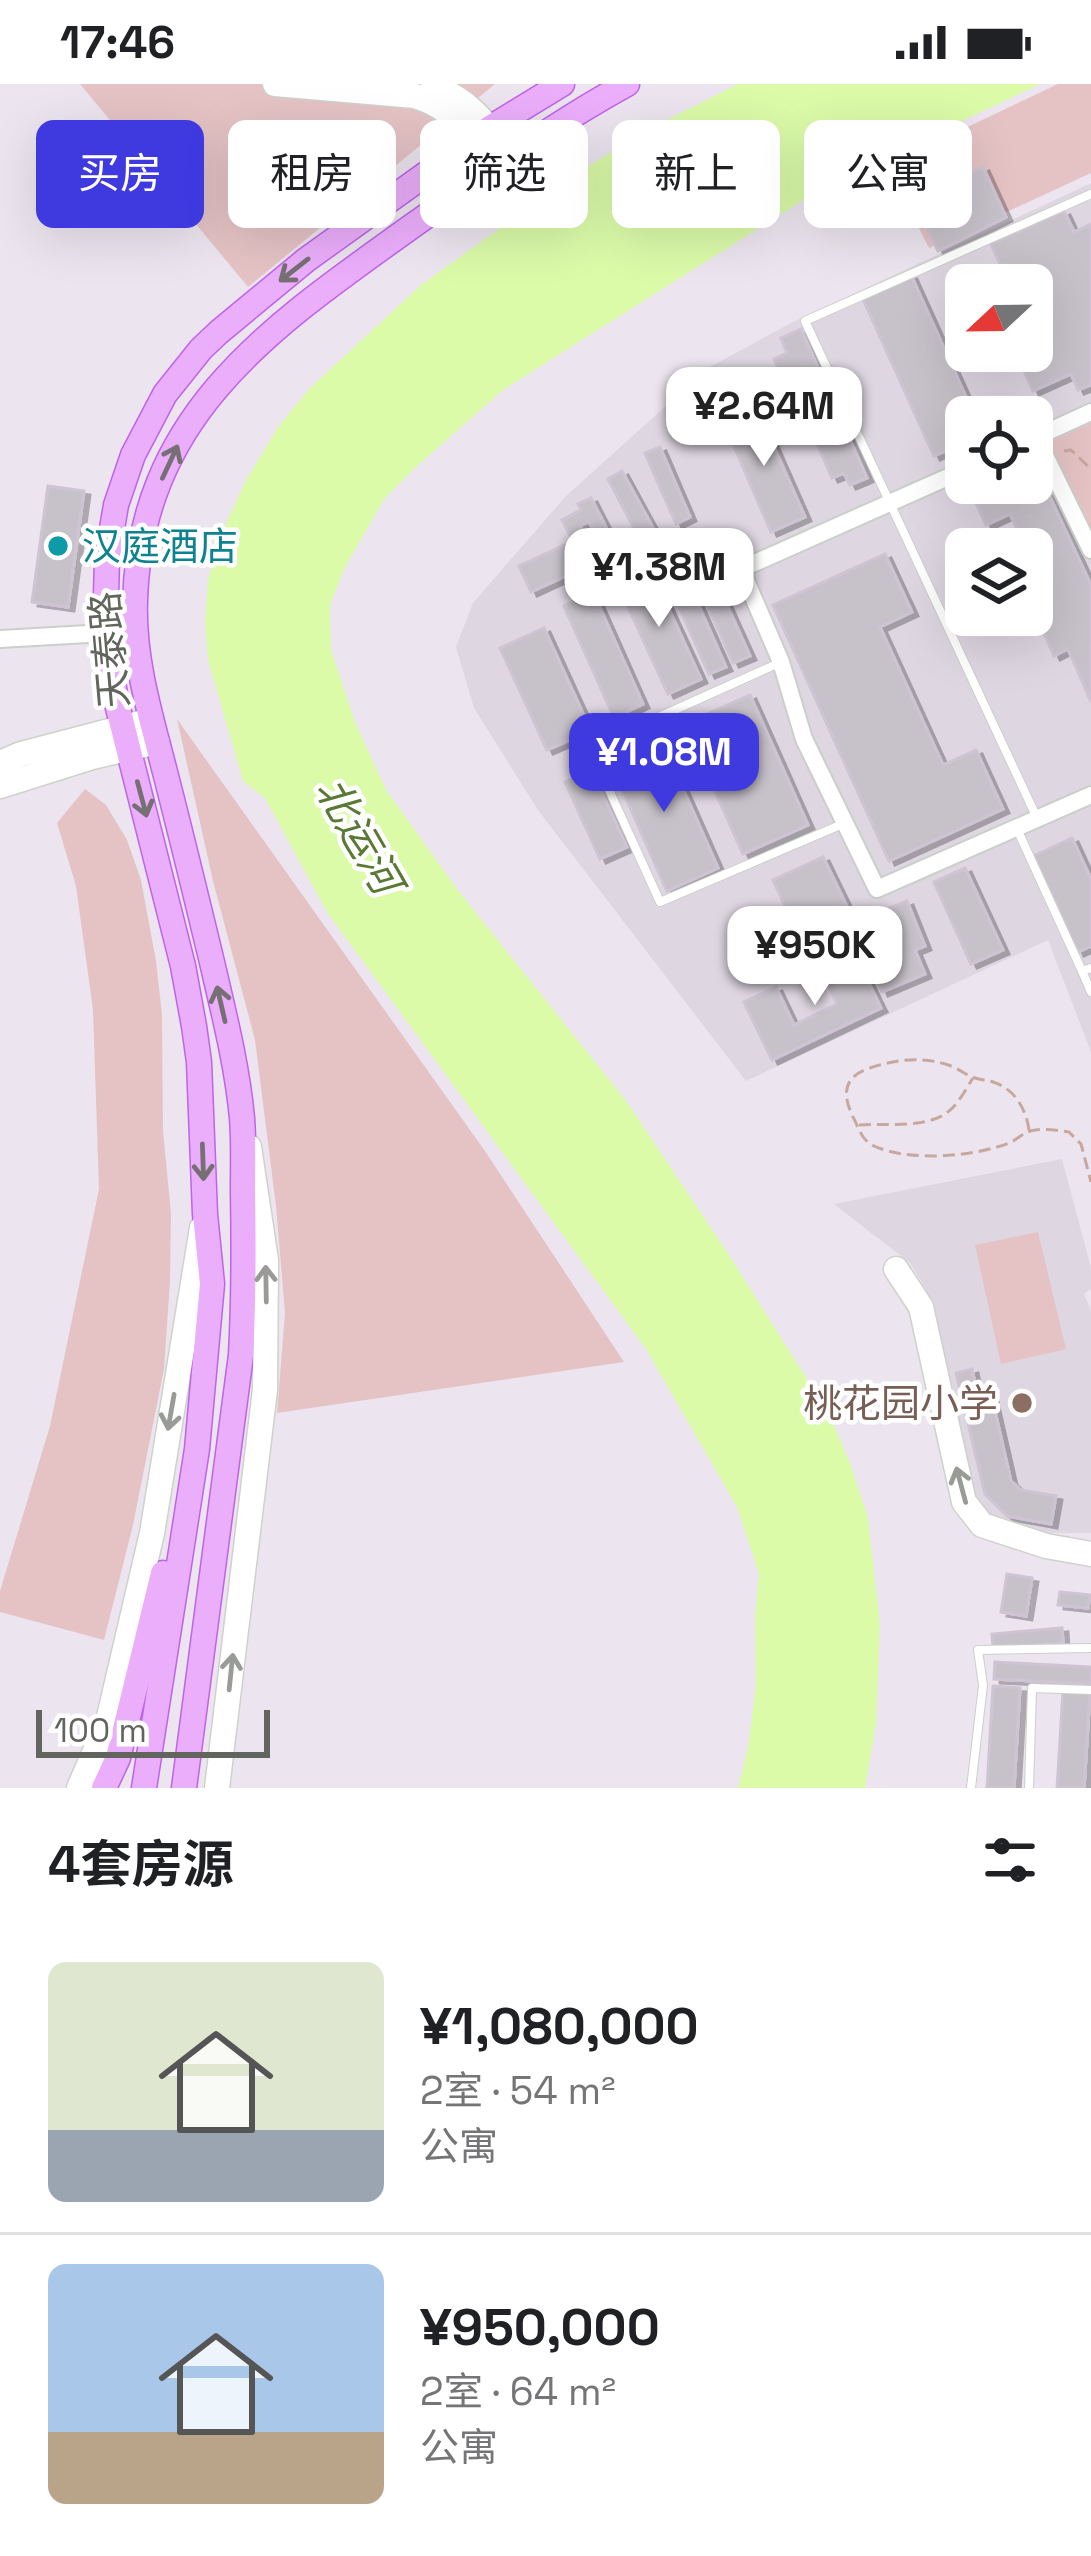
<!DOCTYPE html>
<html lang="zh">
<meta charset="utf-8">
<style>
:root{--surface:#fff;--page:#f6f6f6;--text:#202124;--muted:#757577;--line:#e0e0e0;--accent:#3f3ae0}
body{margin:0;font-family:"Space Grotesk","Noto Sans SC",sans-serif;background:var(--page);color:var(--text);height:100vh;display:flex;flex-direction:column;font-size:45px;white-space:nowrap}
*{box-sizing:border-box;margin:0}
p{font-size:39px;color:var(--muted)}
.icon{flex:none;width:66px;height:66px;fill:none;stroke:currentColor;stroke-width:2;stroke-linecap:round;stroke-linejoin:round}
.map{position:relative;height:1704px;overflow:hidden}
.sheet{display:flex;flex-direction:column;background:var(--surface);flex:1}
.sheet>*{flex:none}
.banner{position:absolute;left:36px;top:36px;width:1020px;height:108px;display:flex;gap:24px}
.needle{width:78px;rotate:248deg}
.buttons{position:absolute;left:945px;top:180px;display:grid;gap:24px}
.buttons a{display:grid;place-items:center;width:108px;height:108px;border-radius:18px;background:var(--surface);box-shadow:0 12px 48px #0002;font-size:60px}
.scale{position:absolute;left:36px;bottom:30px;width:234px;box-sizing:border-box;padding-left:12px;border:6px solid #61655d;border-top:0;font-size:33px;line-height:42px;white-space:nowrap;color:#61655d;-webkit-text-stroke:9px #fff;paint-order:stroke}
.price{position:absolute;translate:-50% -102px;padding:0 27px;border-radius:24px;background:#fff;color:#222;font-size:39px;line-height:78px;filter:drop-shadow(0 3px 6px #0008)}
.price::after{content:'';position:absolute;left:50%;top:72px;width:36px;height:27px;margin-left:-18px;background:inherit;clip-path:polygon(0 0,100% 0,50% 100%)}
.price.active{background:var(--accent);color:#fff}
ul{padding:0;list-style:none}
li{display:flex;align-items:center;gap:36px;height:300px;padding:0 48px}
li+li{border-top:3px solid var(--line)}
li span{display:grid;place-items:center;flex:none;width:336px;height:240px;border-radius:18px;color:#555}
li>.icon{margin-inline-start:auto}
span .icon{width:144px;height:144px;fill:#fffc;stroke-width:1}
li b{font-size:51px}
h2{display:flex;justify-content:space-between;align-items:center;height:144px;padding:0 48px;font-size:51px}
.chip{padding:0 42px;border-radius:18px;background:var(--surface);box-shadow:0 12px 48px #0002;font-size:42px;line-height:108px}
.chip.active{background:var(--accent);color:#fff}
.status{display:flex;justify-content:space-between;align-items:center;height:84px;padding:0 60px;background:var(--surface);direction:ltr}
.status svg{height:33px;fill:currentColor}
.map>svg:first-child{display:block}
.education{fill:#ded6e1;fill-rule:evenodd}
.green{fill:#e5c3c5}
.water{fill:#dbfba9}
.building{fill:#c7c2ca;stroke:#cec4d3;stroke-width:3;filter:url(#shadow)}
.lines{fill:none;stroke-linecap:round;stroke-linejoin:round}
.lane-casing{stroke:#cbcfc9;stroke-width:10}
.street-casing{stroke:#cbcfc9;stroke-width:20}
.secondary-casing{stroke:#ced2cb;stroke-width:27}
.primary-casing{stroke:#be63ea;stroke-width:27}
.path{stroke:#c8a89e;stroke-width:3;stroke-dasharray:12 6;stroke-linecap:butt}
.lane{stroke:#fff;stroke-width:8}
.street{stroke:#fff;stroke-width:16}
.secondary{stroke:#fff;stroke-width:24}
.primary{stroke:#ebaefb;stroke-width:24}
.oneway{stroke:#767075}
.oneway2{stroke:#989b96}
.culture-dot{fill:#0f9aa8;stroke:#fff;stroke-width:4.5}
.education-dot{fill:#8d6e63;stroke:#fff;stroke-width:4.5}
.labels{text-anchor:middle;stroke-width:9;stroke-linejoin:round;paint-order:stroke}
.culture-label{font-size:39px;fill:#0d838f;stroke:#fff;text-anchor:start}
.street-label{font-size:39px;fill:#61655d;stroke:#fff}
.education-label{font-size:39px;fill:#785e54;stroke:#fff;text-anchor:end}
.water-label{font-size:42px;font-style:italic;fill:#597934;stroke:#fff}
</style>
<div class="status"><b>17:46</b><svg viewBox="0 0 49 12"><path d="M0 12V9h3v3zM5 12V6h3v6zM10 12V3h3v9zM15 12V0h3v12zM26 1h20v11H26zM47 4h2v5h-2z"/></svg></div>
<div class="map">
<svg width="1091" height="1704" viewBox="0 0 1091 1704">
<defs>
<filter id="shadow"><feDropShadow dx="6" dy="4" stdDeviation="0" flood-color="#0004"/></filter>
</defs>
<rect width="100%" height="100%" fill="#ece5ef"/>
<g class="education">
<path d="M1091,99V968L1048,856L746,997L538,726L474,624L456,563L473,519L565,413L708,284L791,239ZM966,201H1032V267H966ZM966,333H1032V399H966ZM966,465H1032V531H966Z"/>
<path d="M1062,1075L1091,1184V1205L1084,1210L1091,1227V1449H1047L992,1433L971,1411L934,1219L910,1179L834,1120Z"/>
</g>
<g class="green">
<path d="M80,0H495L248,203Z"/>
<path d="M1058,0H1091V89L929,164L887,81Z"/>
<path d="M1091,339V463L1044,361Z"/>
<path d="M177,635L485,1067L624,1278L277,1329L285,1229L276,1122L255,956L213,797Z"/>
<path d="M85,705L106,721L127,756L141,796L156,877L162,930L163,1047L171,1129L170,1198L164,1285L133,1441L104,1556L0,1528V1507L50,1342L99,1105L93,926L76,802L57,739Z"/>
<path d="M1038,1148L1066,1265L1001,1280L975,1161Z"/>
</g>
<path class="water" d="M738,0H1040L827,101L503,306L416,383L384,415L345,483L330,521L331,566L355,638L386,706L457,805L627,1018L729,1171L829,1330L850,1379L868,1434L880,1540L876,1640L865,1704H738L748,1664L756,1600L755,1532L759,1490L737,1423L646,1265L327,828L265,714L243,697L208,576L205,537L208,497L219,455L245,398L278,343L309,305L421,201L571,93L647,46Z"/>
<g class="building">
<path d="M983,83L1006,133L938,167L914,117Z"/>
<path d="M1064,127L1074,148L1091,140V301L1078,306L1071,290L1033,307L1015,267H1032V201H985L981,192L1001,182L991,160Z"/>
<path d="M911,191L975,333H966V358L934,372L862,213Z"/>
<path d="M801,245L867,394L850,401L844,389L832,394L816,357L826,353L806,307L791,313L774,275L787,269L781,254Z"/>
<path d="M756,322L805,433L771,448L723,337Z"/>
<path d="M660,363L690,433L676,440L645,369Z"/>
<path d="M1045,382L1057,407L1049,411L1091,501V618L1068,565L1054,572L1034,526L1050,519L1032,478V465H1026L1010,430L986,441L974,415L1008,399H1032V388Z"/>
<path d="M622,387L653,444L638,452L608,395Z"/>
<path d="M48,402L84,407L68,523L32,518Z"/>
<path d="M591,414L613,457L602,463L589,438L580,442L595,471L583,477L562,436L581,426L578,420Z"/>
<path d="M569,459L581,485L531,508L519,482Z"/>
<path d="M699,459L750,572L733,579L683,467Z"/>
<path d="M676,470L726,583L709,590L659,478Z"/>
<path d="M885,470L912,528L880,543L943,681L976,666L1003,725L889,777L773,521Z"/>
<path d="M649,482L701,595L668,610L616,497Z"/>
<path d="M593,508L643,620L614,634L564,522Z"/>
<path d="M544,544L591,647L547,666L500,564Z"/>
<path d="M750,611L808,741L743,770L685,640Z"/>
<path d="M661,655L718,784L667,807L610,678Z"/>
<path d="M591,685L627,763L600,775L565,698Z"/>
<path d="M1072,754L1091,795V862L1078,868L1034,772Z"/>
<path d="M823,773L855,839L804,863L773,796Z"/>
<path d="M965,784L1003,866L971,880L934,798Z"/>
<path d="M907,817L925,862L915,866L925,890L882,908L861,857L893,844L885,826Z"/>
<path d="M853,866L881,924L772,976L744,918L776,903L794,941L837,920L820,882Z"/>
<path d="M972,1285L976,1304L989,1301L1011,1397L1021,1406L1056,1412L1051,1440L1007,1432L985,1410L956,1289Z"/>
<path d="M1007,1490L1032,1494L1026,1532L1001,1528Z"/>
<path d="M1060,1508L1090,1511L1088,1524L1058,1521Z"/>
<path d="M1062,1544L1063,1559L993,1564L992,1550Z"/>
<path d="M995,1578L1091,1583V1600L994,1595Z"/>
<path d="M993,1602L1020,1604L1014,1704H987Z"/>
<path d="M1063,1607L1090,1609L1084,1704H1057Z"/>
</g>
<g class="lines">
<defs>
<g id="lane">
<path d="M779,579L590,664L660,818L845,739"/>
<path d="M1037,734L805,237L1091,110"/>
<path d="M1017,745L1082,887L1091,884"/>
<path d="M1082,887L1091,908"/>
<path d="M971,1704L983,1601L978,1566L1091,1564"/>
<path d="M1029,1704L1032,1604L1091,1606"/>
</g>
<g id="street">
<path d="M1036,353L1091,466"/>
<path d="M1032,355L1091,328"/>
<path d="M966,385L741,485L781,578L804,655L877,805L1091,711"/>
<path d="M0,555L105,549"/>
</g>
<g id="secondary">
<path d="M275,0L415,12C454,24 472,51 495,83"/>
<path d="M433,3C468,14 489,43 511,71"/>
<path d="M0,679L21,670L143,638"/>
<path d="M0,702L92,673L157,658"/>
<path d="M896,1185L921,1223L964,1418L982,1441L1046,1462L1091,1470"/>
<path d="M79,1704L108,1637L152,1449L202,1144"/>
<path d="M217,1704L265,1306L266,1176L249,1063"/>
</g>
<g id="primary">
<path d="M104,1704L118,1674L163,1489"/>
<path d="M144,1704L197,1365L212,1200L205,1130L199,978L194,942L183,882L116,616L105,549L107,474L116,421L133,371L165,310L201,265L219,248L306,176L490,44L562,0"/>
<path d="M184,1704L241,1271C244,1216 244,1162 243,1107C243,1083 244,1058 242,1034C237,980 223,926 211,874C196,812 181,750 165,688C151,633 133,576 135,518C140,327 276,240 415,140C484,91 552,41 627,0"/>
</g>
</defs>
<use href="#lane" class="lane-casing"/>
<use href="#street" class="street-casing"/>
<use href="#secondary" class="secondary-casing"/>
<use href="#primary" class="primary-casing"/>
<g class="path">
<path d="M1064,367L1071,366L1091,385"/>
<path d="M859,1041C883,1039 929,1045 949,1027C959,1019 966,1005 973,994"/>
<path d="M1029,1046C1026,1025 1015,1005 993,998C987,996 981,996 975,994C967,992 959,985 951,982C925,972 896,975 870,984C843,993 842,1010 853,1033C859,1044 861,1056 874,1062C909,1078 973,1073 1009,1059C1013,1058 1021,1051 1025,1049C1037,1043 1055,1046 1069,1048L1081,1060L1091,1098"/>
</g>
<use href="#lane" class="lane"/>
<use href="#street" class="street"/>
<use href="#secondary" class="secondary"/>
<use href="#primary" class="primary"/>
</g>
<defs><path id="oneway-shaft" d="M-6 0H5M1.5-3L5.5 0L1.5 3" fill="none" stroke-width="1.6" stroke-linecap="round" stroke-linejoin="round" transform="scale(3)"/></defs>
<g class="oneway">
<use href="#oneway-shaft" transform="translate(294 186) rotate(142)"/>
<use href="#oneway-shaft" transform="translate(170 378) rotate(-65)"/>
<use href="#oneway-shaft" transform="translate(142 715) rotate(75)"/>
<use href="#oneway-shaft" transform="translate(221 920) rotate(-103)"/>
<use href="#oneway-shaft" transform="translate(203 1078) rotate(88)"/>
</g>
<g class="oneway2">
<use href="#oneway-shaft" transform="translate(266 1200) rotate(-91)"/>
<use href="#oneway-shaft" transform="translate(171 1328) rotate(100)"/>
<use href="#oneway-shaft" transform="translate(961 1401) rotate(-105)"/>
<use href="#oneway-shaft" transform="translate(231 1588) rotate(-84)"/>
</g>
<circle class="culture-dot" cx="58" cy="462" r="12"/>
<circle class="education-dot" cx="1022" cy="1319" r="12"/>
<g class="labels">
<g class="culture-label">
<text x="82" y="476">汉庭酒店</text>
</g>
<g class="street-label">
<text transform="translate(109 566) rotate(-95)" y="14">天泰路</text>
</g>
<g class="education-label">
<text x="998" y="1333">桃花园小学</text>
</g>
<g class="water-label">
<text transform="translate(359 751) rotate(60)" y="15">北运河</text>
</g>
</g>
</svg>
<div class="buttons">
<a><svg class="needle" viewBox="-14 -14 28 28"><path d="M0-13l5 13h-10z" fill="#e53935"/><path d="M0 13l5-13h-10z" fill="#757577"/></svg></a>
<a><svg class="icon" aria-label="locate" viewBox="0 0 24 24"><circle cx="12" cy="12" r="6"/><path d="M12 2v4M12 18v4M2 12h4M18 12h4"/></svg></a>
<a><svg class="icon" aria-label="layers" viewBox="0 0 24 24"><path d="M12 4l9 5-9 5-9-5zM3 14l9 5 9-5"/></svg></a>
</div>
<div class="scale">100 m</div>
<b class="price" style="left:764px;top:385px">¥2.64M</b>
<b class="price" style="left:659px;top:546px">¥1.38M</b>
<b class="price active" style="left:664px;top:731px">¥1.08M</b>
<b class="price" style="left:815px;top:924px">¥950K</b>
<div class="banner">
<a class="chip active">买房</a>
<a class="chip">租房</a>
<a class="chip">筛选</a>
<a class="chip">新上</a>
<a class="chip">公寓</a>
</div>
</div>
<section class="sheet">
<h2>4套房源<svg class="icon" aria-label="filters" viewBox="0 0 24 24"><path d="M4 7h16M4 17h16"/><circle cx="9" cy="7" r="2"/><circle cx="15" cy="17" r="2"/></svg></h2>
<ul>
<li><span style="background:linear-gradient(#dfe7d0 70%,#9aa5b1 0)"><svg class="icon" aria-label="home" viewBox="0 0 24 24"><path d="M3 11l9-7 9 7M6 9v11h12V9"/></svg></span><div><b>¥1,080,000</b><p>2室 · 54 m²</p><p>公寓</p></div></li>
<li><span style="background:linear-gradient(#a9c7e8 70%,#b9a48a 0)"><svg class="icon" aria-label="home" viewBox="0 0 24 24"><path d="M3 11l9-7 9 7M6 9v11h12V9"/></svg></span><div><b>¥950,000</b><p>2室 · 64 m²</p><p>公寓</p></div></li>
</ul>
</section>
